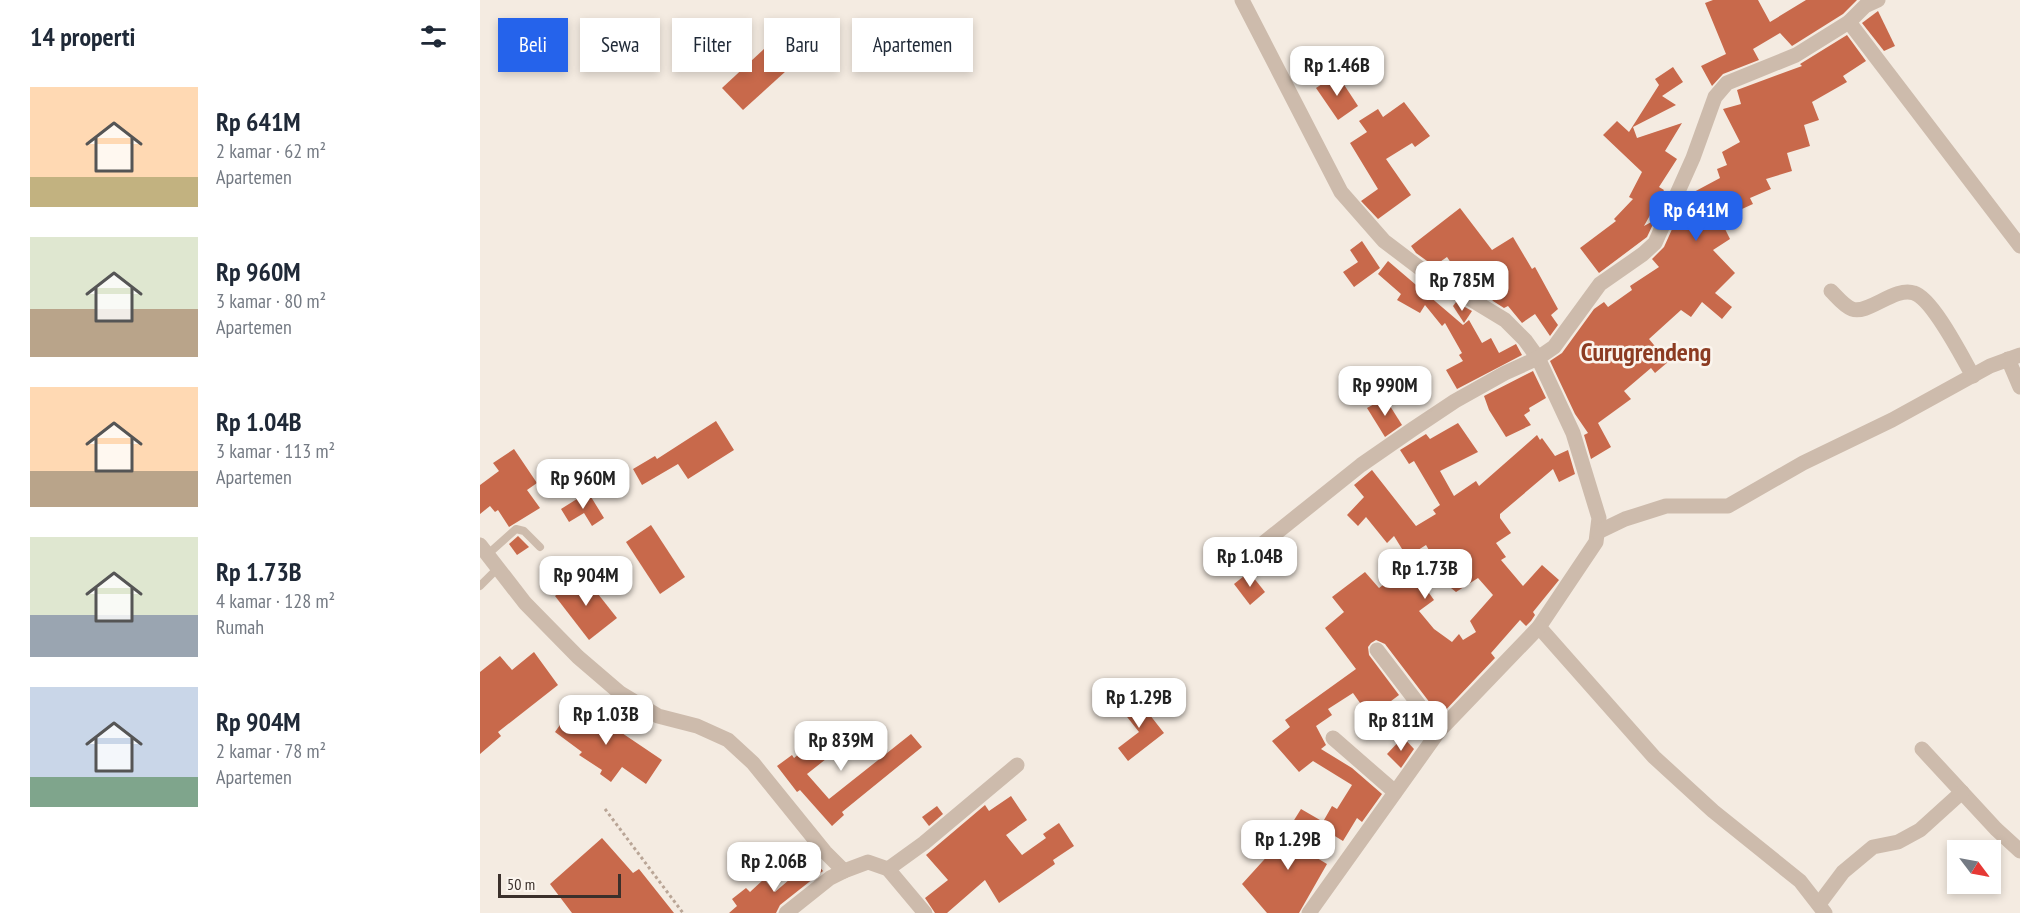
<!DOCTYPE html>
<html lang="id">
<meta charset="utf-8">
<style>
:root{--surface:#fff;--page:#f6f6f7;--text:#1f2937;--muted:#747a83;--accent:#2563eb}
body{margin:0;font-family:"PT Sans Narrow",sans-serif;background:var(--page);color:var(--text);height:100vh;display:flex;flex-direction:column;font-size:22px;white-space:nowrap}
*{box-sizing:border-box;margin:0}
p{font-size:20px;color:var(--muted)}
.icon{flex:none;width:33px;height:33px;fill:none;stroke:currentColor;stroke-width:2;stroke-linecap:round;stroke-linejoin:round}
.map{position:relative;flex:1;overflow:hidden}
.side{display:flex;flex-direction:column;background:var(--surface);width:480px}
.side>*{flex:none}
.hud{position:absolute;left:18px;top:18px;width:570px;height:54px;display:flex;gap:12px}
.needle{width:39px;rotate:122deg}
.controls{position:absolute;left:1467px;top:840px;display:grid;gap:12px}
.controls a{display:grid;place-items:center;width:54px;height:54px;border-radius:0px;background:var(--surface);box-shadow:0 3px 9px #0003;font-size:30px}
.scale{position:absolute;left:18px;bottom:15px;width:123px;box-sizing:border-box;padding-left:6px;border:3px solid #3b302b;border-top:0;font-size:16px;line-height:21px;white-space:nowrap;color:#3b302b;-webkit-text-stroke:4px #fbf5ee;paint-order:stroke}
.price{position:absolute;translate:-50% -51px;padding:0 14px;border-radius:12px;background:#fff;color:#222;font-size:20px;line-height:39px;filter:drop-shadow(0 2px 3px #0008)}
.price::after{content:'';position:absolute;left:50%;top:36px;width:18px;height:14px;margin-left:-9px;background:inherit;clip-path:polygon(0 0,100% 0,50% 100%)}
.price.active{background:var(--accent);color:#fff}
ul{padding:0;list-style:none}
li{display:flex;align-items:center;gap:18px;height:150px;padding:0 30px}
li span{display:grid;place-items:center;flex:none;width:168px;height:120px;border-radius:0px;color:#555}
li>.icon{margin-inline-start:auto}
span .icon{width:72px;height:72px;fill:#fffc;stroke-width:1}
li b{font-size:26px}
h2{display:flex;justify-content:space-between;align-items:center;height:72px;padding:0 30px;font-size:26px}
.pill{padding:0 21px;border-radius:0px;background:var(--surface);box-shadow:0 3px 9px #0003;font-size:21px;line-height:54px}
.pill.active{background:var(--accent);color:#fff}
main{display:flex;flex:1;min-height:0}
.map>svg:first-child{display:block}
.building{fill:#c8694b}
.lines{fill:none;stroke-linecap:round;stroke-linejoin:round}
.path{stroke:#b9a596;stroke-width:3;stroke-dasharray:3 3;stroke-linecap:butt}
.lane{stroke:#cdbbac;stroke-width:8}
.street{stroke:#cdbbac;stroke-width:15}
.labels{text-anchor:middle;stroke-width:5;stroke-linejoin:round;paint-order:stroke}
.quarter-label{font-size:26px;font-weight:bold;fill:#8c3b22;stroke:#fbf5ee}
</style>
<main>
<section class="side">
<h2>14 properti<svg class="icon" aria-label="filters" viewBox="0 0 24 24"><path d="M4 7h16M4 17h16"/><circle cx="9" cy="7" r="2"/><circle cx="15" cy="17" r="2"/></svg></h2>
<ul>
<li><span style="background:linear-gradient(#ffd9b3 75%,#c2b280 0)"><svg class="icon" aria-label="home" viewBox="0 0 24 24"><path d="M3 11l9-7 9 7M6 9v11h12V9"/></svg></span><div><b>Rp 641M</b><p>2 kamar · 62 m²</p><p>Apartemen</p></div></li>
<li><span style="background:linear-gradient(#dfe7d0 60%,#b9a48a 0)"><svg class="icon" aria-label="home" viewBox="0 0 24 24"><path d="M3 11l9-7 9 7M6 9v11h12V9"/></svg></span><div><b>Rp 960M</b><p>3 kamar · 80 m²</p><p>Apartemen</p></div></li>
<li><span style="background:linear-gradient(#ffd9b3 70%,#b9a48a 0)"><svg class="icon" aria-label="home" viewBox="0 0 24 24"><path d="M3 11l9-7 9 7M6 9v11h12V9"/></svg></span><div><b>Rp 1.04B</b><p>3 kamar · 113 m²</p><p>Apartemen</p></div></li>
<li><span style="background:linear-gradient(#dfe7d0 65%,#9aa5b1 0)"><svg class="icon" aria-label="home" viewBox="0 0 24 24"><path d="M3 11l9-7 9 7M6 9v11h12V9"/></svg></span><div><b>Rp 1.73B</b><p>4 kamar · 128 m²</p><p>Rumah</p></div></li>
<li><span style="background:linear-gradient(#c9d6e8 75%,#7fa58c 0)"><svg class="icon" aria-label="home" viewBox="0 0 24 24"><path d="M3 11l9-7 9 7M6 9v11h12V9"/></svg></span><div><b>Rp 904M</b><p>2 kamar · 78 m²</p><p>Apartemen</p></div></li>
</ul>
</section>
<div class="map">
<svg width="1540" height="913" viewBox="0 0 1540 913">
<rect width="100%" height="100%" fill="#f4ebe1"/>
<g class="building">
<path d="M1233,0H1278L1290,22L1326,0H1377L1363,14L1312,46L1300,33L1273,49L1279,60L1243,74L1232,86L1221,66L1246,54L1225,3Z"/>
<path d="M1398,11L1415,46L1404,51L1382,23Z"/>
<path d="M1367,35L1386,61L1363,76L1367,82L1332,102L1339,120L1324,125L1330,146L1307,153L1312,171L1286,179L1291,189L1270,198L1273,204L1240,219L1250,239L1233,250L1255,273L1235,293L1252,307L1242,319L1222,302L1211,317L1201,310L1169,339L1188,362L1175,373L1171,368L1144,391L1151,399L1118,423L1131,447L1111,459L1104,435L1108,433L1095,414L1070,361L1082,353L1114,309L1124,302L1128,307L1152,290L1150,286L1179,267L1172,259L1184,247L1193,227L1204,218L1200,212L1203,203L1214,197L1212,193L1240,178L1237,169L1247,165L1242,152L1260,142L1243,109L1261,104L1257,90L1322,66L1320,64Z"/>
<path d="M285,48L306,71L263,110L242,88Z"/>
<path d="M1193,67L1203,82L1182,96L1196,105L1153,127L1157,138L1202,123L1185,151L1197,159L1179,187L1184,190L1164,226L1175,220L1167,237L1119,273L1100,248L1136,221L1134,219L1153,199L1149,197L1162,172L1123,135L1137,121L1149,132L1179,85L1175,79Z"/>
<path d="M857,74L878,106L858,120L836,88Z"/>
<path d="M924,102L950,136L935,147L932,143L906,159L931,195L898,219L881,201L898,189L870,143L887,132L879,121L898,109L903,117Z"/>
<path d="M980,208L1012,250L1033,237L1052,269L1055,267L1078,309L1071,315L1078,325L1070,336L1055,314L1042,323L1028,306L1024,308L1013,301L1005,290L1002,295L986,285L967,257L954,266L936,253L931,246Z"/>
<path d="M882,241L900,268L874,287L863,272L878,262L870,250Z"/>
<path d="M908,261L983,325L989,320L1002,343L1011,338L1019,353L1036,344L1042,355L977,389L966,370L983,361L979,355L982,353L965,323L962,326L945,305L940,313L917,300L921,294L898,274Z"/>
<path d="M976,302L992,311L984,323L973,306Z"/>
<path d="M1053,371L1066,398L1049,408L1050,411L1044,415L1051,425L1026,437L1009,410L1004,396Z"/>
<path d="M905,398L922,425L905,437L887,408Z"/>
<path d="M236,421L254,450L208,479L198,464L162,485L153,469L175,456L177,459Z"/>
<path d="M978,423L998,452L960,471L974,496L996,481L999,486L1057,435L1060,440L1062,438L1075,456L1088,450L1095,474L1079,482L1073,469L1020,514V518L1031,533L1016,543L1026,557L1021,560L1043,586L1062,565L1079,580L1053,612L1055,615L1051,621L1046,626L1040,620L1011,653L1015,658L960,716L905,644L896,640L891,643L888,647L889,655L919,695L890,717L873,693L848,709L852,715L836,726L846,745L841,749L872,768L902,794L882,822L877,818L863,841L840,827L852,806L857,809L872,785L833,761L819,772L792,741L810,727L805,720L876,669L845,628L864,612L852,597L885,572L899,588L929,565L954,600L939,611L954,629L972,642L979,634L983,640L996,632L990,621L1013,595L998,578L976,592L971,588L946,545L927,557L914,536L907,543L886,517L878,526L867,515L884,497L874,485L892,470L936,526L956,514L953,510L960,505L934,461L929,464L920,450L946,434L950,439Z"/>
<path d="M34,449L57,483L47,490L60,508L29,527L18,510L15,512L10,506L0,514V485L19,471L13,463Z"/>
<path d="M108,492L124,518L112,526L104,513L89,522L81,509Z"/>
<path d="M171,525L205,577L180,594L146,542Z"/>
<path d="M38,536L49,547L37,555L29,544Z"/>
<path d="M769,572L785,592L770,605L754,584Z"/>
<path d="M103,575L137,618L109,640L75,596Z"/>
<path d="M54,652L78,685L18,732L21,736L0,754V672L20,656L32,670Z"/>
<path d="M655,696L684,733L648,761L638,748L659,732L640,708Z"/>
<path d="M96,702L182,760L166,784L142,767L131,782L120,774L122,770L99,755L102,752L75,732Z"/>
<path d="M357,724L370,740L327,774L349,799L431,734L442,747L362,812L364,815L352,826L320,790L317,792L297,766L312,755L314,758Z"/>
<path d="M923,737L934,749L921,768L907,754Z"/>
<path d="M531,796L547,820L526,835L542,855L566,838L563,834L579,823L594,846L573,860L575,864L519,903L505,880L467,913H455L445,898L468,880L446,855L505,805L509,811Z"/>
<path d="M457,806L463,814L449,826L442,817Z"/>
<path d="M821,809L840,820L822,849L847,864L819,913H787L762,884L801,841Z"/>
<path d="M122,838L153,873L159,869L194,913H92L70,884Z"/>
<path d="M333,859L343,871L300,905L296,913H249L257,906L252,899L266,888L270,892L284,879L295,892Z"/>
</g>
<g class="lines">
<path class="path" d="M125,809L203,913"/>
<g class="lane">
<path d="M8,554L36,529L44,531L60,547"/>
<path d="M0,586L18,568"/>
</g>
<g class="street">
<path d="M762,0L861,192L904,241L941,269L1025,320L1045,340L1058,358L1093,433L1119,518L1116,542L1059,627L1174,757L1233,811L1320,881L1345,913"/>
<path d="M1369,22L1540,246"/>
<path d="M1351,291C1357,297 1364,306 1372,309C1388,315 1415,286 1434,293C1453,299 1482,357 1493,376"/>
<path d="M1528,359L1540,387"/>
<path d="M1118,532L1145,519L1186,506H1248L1323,463L1412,420L1510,366L1540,355"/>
<path d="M0,545L45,603L98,657L140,693L178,716L217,726L248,740L273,763L345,852L364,871L388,862L408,869L445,913"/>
<path d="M761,561L881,465L933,429L975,401L1025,373L1058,358L1074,347L1120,284L1163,254L1175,243L1213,158L1235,97L1247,83L1316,55L1369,22L1385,6L1398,0"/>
<path d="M897,650L959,731"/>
<path d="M853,738L915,792"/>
<path d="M1442,749L1516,829L1540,851"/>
<path d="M408,869L444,843L537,765"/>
<path d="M1339,904L1363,872L1393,847L1418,842L1440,830L1482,792"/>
<path d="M306,913L350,878L364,871"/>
<path d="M829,913L959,731L1059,627"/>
</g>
</g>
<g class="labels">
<g class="quarter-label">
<text x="1166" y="361">Curugrendeng</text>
</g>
</g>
</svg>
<div class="controls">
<a><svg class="needle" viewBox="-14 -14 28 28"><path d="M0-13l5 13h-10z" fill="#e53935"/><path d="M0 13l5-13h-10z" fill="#747a83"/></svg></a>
</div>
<div class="scale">50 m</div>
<b class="price" style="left:857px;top:97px">Rp 1.46B</b>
<b class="price active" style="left:1216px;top:242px">Rp 641M</b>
<b class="price" style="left:982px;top:312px">Rp 785M</b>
<b class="price" style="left:905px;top:417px">Rp 990M</b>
<b class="price" style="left:103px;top:510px">Rp 960M</b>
<b class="price" style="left:770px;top:588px">Rp 1.04B</b>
<b class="price" style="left:945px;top:600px">Rp 1.73B</b>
<b class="price" style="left:106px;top:607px">Rp 904M</b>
<b class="price" style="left:659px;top:729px">Rp 1.29B</b>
<b class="price" style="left:126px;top:746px">Rp 1.03B</b>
<b class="price" style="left:921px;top:752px">Rp 811M</b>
<b class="price" style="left:361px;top:772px">Rp 839M</b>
<b class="price" style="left:808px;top:871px">Rp 1.29B</b>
<b class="price" style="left:294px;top:893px">Rp 2.06B</b>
<div class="hud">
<a class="pill active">Beli</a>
<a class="pill">Sewa</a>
<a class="pill">Filter</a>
<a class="pill">Baru</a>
<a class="pill">Apartemen</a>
</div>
</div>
</main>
